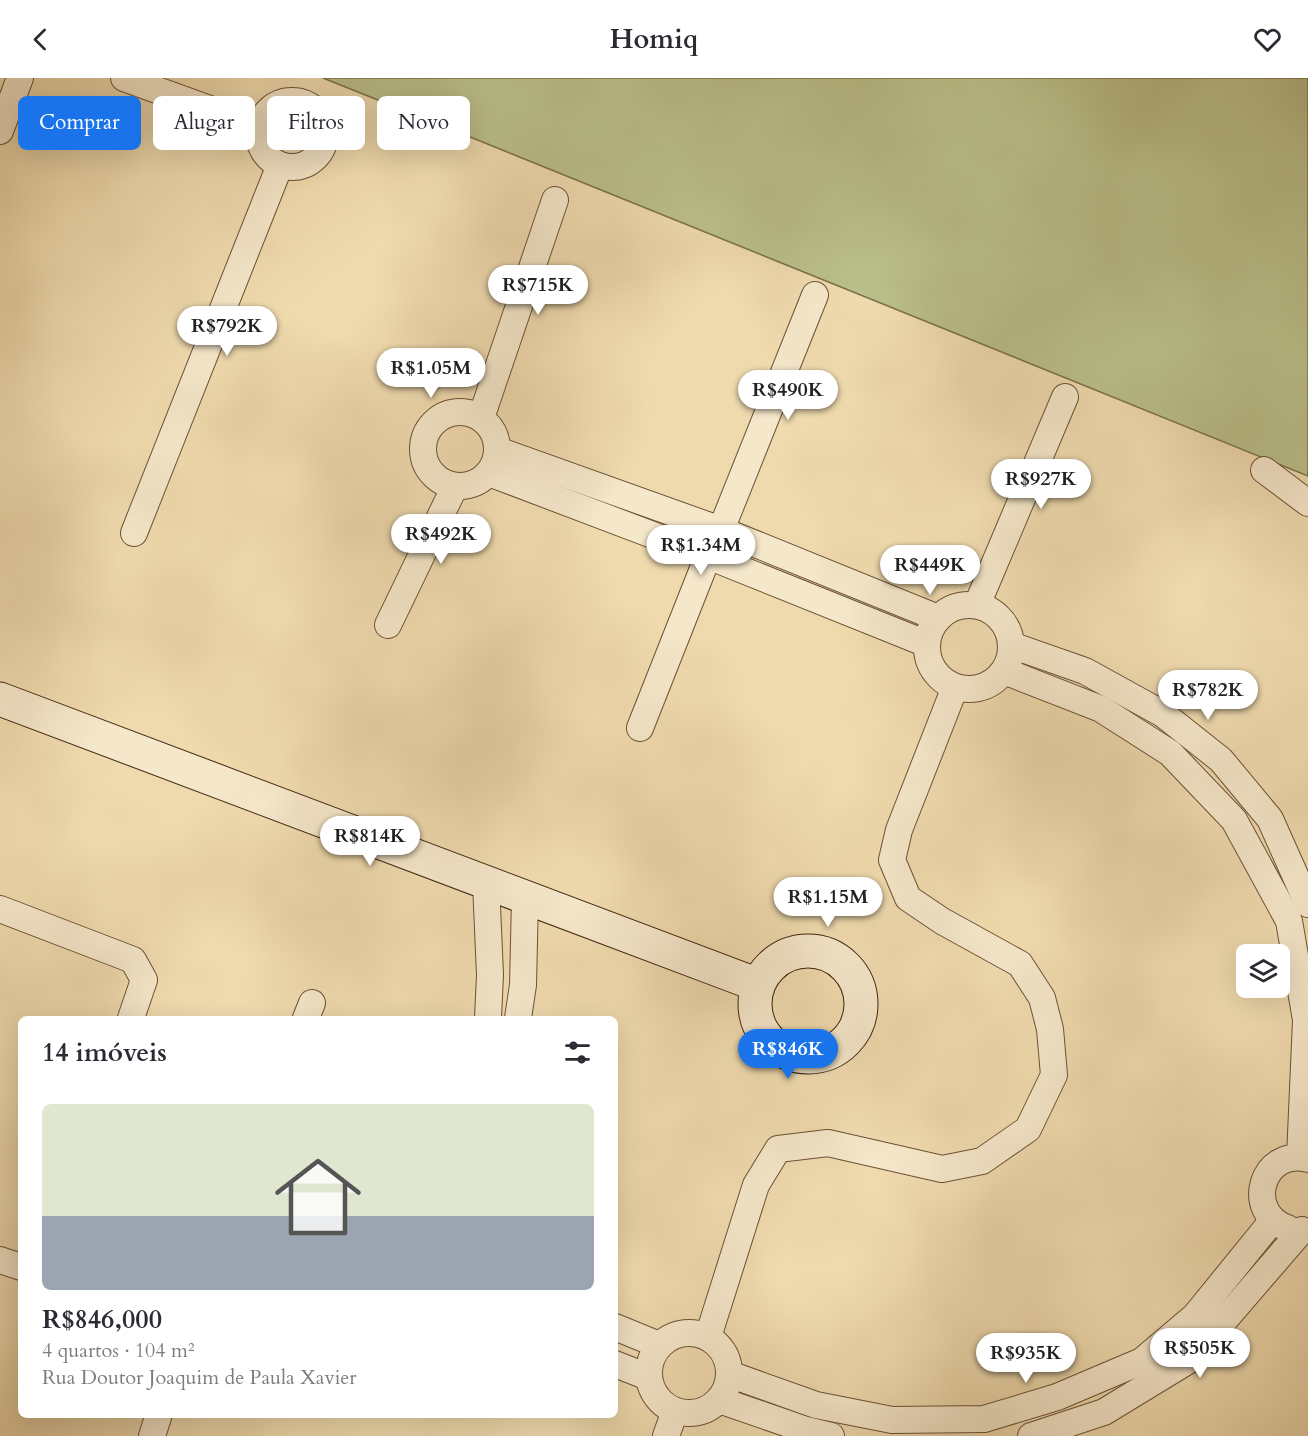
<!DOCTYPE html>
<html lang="pt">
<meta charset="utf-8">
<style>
:root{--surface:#fff;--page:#f2f2f3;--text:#2b2b33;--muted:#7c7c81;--accent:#1a73e8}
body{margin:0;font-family:Cardo,serif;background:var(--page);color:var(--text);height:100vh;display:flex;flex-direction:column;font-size:22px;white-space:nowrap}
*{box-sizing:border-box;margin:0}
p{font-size:20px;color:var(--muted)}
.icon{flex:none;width:33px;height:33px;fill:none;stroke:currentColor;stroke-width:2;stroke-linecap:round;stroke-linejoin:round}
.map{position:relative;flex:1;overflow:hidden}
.panel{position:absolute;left:18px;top:938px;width:600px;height:402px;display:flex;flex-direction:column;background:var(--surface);border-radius:9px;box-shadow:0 6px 24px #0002}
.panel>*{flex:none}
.top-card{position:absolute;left:18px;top:18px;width:600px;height:54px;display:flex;gap:12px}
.fabs{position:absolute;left:1236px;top:866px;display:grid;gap:12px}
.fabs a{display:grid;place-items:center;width:54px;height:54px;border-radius:9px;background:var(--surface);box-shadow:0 6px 24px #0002;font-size:30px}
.price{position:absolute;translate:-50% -51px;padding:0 14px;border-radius:21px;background:#fff;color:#222;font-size:20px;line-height:39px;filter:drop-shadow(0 2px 3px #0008)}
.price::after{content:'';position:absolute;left:50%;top:36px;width:18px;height:14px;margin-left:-9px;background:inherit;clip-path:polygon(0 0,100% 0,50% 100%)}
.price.selected{background:var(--accent);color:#fff}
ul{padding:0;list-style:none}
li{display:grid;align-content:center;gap:12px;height:318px;padding:0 24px}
li span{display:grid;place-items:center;height:186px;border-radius:9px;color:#555}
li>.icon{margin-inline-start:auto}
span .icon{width:108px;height:108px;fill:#fffc;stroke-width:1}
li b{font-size:26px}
h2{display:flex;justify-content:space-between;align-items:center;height:72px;padding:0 24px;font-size:26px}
.tag{padding:0 21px;border-radius:9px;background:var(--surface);box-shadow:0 6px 24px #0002;font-size:21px;line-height:54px}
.tag.selected{background:var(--accent);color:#fff}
header{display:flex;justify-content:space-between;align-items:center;height:78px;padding:0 24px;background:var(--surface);font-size:27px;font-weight:700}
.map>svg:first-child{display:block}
.green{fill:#babf8a;stroke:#7c714c;stroke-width:1.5}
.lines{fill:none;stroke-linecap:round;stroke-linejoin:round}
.street-casing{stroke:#6b5135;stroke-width:28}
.secondary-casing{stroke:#3f230d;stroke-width:35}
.street{stroke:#f5e7ca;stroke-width:26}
.secondary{stroke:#f5e7ca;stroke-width:33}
</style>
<header><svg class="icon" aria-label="back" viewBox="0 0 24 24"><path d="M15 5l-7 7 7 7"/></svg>Homiq<svg class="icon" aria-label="heart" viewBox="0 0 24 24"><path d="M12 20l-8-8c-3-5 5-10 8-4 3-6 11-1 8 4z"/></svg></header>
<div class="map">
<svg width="1308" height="1358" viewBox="0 0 1308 1358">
<rect width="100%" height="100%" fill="#efdaae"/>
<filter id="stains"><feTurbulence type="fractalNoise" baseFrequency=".00333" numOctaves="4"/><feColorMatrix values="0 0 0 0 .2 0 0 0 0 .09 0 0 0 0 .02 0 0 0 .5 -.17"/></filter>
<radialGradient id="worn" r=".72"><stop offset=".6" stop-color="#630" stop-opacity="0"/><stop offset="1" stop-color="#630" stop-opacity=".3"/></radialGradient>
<path class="green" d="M323,0H1308V398L438,46Z"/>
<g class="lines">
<defs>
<g id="street">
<path d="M124,0L259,49"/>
<circle cx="292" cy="56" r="33"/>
<path d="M0,53L20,0"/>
<circle cx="460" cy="371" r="37"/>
<path d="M481,340L555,122"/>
<path d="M497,372L721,452L938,540"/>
<path d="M1264,392L1308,425"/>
<path d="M489,395L708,478L927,566"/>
<path d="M721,452L815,217"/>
<path d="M134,455L280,87"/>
<circle cx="969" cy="569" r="42"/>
<path d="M977,527L1065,319"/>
<path d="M388,547L455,408"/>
<path d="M1011,567L1085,593L1163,636L1221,682L1270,741L1308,826"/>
<path d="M1004,593L1101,631L1170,675L1234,742L1289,843L1306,942L1300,1079"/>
<path d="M640,650L708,478"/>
<path d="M486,805L490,897L488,940"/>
<path d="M0,831L133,882L144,902L131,940"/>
<path d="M306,940L312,925"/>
<path d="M518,940L523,907L525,820"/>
<path d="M1287,1150C1243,1134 1262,1069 1308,1081"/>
<path d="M0,1182L21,1189"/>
<path d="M615,1249L659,1267"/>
<circle cx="689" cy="1295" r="40"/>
<path d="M708,1259L756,1107L778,1071L828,1065L942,1091L982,1083L1028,1051L1054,997L1050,951L1042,920L1020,886L942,843L908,820L892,782L899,752L955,609"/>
<path d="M615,1286L648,1299"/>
<path d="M729,1296L816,1327L892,1342L984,1341L1057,1319L1142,1283L1195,1238L1273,1142"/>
<path d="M719,1322L806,1352L831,1358"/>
<path d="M152,1358L159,1336"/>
<path d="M666,1358L675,1333"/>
<path d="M1031,1358L1104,1334L1191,1281L1302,1152"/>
</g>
<g id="secondary">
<path d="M0,621L758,907"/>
<circle cx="808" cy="926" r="53"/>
</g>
</defs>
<use href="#street" class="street-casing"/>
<use href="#secondary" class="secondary-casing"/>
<use href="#street" class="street"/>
<use href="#secondary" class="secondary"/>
</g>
<rect width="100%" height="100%" filter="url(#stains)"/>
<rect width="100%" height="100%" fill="url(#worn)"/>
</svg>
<div class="fabs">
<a><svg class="icon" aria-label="layers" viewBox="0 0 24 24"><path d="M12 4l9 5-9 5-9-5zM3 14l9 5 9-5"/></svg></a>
</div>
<b class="price" style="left:538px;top:238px">R$715K</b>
<b class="price" style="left:227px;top:279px">R$792K</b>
<b class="price" style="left:431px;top:321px">R$1.05M</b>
<b class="price" style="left:788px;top:343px">R$490K</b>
<b class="price" style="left:1041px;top:432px">R$927K</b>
<b class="price" style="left:441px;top:487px">R$492K</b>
<b class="price" style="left:701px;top:498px">R$1.34M</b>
<b class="price" style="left:930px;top:518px">R$449K</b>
<b class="price" style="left:1208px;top:643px">R$782K</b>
<b class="price" style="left:370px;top:789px">R$814K</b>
<b class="price" style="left:828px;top:850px">R$1.15M</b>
<b class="price selected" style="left:788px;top:1002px">R$846K</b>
<b class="price" style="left:1200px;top:1301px">R$505K</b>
<b class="price" style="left:1026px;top:1306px">R$935K</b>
<div class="top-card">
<a class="tag selected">Comprar</a>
<a class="tag">Alugar</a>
<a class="tag">Filtros</a>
<a class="tag">Novo</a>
</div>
<section class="panel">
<h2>14 imóveis<svg class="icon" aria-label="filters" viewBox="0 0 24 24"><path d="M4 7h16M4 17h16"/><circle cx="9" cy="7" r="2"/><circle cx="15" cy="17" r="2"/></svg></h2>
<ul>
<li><span style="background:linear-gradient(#dfe7d0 60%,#9aa5b1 0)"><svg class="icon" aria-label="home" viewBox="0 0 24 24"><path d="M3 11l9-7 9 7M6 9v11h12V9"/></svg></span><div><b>R$846,000</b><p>4 quartos · 104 m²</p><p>Rua Doutor Joaquim de Paula Xavier</p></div></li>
</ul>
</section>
</div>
